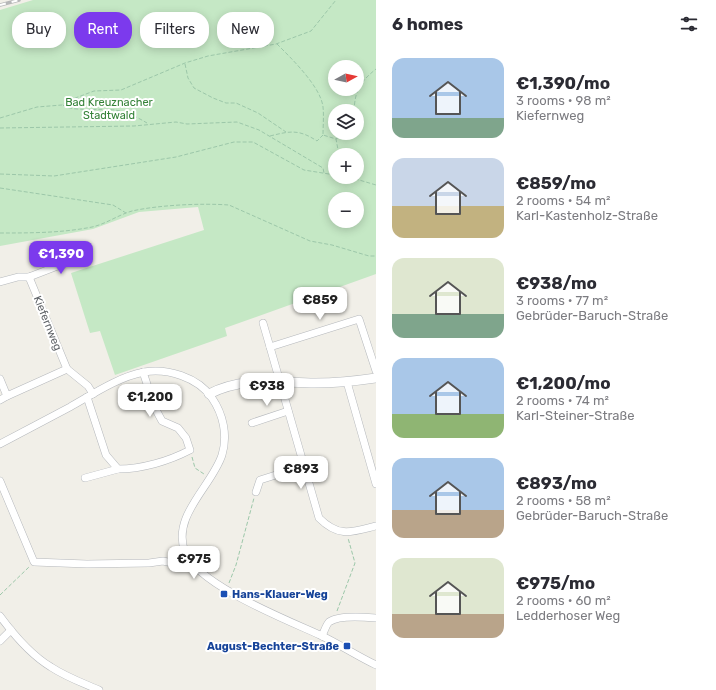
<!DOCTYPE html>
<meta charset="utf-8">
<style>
:root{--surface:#fff;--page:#f2f2f3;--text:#2b2b33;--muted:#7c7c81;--accent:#7c3aed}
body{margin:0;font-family:Rubik,sans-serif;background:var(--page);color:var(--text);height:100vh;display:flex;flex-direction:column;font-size:15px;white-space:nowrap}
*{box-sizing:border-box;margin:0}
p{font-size:13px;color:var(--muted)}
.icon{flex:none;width:22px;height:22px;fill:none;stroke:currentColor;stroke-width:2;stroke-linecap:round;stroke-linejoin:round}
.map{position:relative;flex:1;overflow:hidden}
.panel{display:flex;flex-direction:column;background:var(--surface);width:340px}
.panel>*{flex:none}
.top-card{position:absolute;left:12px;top:12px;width:304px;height:36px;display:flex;gap:8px}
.needle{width:26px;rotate:82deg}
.controls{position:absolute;left:328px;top:60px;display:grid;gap:8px}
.controls a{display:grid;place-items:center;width:36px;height:36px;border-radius:50%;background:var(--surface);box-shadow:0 2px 10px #0003;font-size:20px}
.price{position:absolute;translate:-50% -34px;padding:0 9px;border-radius:8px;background:#fff;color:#222;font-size:13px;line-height:26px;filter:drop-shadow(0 1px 2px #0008)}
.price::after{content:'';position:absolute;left:50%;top:24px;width:12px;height:9px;margin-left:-6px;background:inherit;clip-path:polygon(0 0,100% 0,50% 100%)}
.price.current{background:var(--accent);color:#fff}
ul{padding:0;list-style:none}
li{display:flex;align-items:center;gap:12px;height:100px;padding:0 16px}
li span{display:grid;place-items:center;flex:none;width:112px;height:80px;border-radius:12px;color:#555}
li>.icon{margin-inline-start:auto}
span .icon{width:48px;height:48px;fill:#fffc;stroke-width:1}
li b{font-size:17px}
h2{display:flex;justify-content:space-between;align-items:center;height:48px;padding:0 16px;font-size:17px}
.tag{padding:0 14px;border-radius:16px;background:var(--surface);box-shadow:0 2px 10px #0003;font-size:14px;line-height:36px}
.tag.current{background:var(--accent);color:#fff}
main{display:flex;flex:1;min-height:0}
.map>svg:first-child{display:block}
.green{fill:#c5e8c5;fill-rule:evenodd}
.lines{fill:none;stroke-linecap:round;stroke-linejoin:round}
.minor-casing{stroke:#b5b8bc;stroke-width:8}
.tertiary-casing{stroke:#b5b8bc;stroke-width:10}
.path{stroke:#9cc7a9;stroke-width:1;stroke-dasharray:4 2;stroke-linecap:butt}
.minor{stroke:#fff;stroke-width:7}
.tertiary{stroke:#fff;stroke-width:9}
.rail-casing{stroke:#b6b7b8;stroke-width:3.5}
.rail{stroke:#fff;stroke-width:2;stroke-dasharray:6;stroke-linecap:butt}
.transit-dot{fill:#1a4fb4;stroke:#fff;stroke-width:1.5}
.labels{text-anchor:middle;stroke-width:4;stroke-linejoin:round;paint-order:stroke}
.park-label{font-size:11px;fill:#348238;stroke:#fff}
.street-label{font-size:11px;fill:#5f6368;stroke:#fff}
.transit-label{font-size:11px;font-weight:bold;fill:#164399;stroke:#fff;text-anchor:start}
</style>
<main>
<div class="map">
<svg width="376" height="690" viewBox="0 0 376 690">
<rect width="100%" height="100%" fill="#f1efe8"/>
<path class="green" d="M33,0H376V274L225,328L227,336L115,375L100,331L90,333L71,273L204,230L198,207L139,212L93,229L0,246V10ZM335,67H357V89H335ZM335,111H357V133H335ZM335,155H357V177H335ZM335,199H357V221H335Z"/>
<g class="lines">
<defs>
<g id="minor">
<path d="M0,282L18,277H29L86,255"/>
<path d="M263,323L270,347"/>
<path d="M67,369L88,386L93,394"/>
<path d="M376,371L359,319L270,347L319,518C339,538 352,532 376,526"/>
<path d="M0,379L7,396L67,369L29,277"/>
<path d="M347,382L376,484"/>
<path d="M87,397L106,455L118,469C142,469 169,461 190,450L186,438L178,428L162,421L155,408L143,372"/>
<path d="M0,400L7,396"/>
<path d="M252,423L288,411"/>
<path d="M0,444C23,432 47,419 70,407C93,394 118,377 144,372C167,368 198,377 212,398C223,414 228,435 222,455C212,486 171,516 185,552C198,585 287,620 320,635C339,644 357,656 376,665"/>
<path d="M85,478L118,469"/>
<path d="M0,481L34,562L87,564L149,563L163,561L186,566H194"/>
<path d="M256,492L260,480L304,466"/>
<path d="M0,616C14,635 31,655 51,667C66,677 83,683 99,690"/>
<path d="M322,636C324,632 326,625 329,622C338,615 365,617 376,618"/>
<path d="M0,641L11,630"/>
</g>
<path id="tertiary" d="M209,394C243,376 279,383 315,383C336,383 356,381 376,378"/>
</defs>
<use href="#minor" class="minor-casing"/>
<use href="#tertiary" class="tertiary-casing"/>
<g class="path">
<path d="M277,44C291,58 321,87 323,107C324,116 323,126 323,135L336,139L339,155"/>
<path d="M185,64L188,78L194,88L213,98L226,103H236L258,113L286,132"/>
<path d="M63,105C69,112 104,108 115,110C127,112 137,117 147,123"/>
<path d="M354,111C355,90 360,82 376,69"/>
<path d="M0,118L37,107L62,105L70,100L94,91L121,90L185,63L208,56L276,44L311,31L336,0"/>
<path d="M0,128L134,126L176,122L187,124L237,122L259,130L323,168L324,173"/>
<path d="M270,136C290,131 299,129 317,141L323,135"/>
<path d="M336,139L344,133"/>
<path d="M0,174L54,176L176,157L234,142H253L304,170L335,175"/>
<path d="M349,177L376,185"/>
<path d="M0,188L113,205L126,213"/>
<path d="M0,233C30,233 62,233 92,227C106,224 118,215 132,211C159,205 201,203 229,205L310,241L332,245L369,256H376"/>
<path d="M192,457L195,468L204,474"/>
<path d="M229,583L236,565L254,498"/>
<path d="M0,595L29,567"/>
<path d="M337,611L355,563L348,538"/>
</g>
<use href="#minor" class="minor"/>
<use href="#tertiary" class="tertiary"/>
<defs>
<path id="rail" d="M0,5L19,0"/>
</defs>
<use href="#rail" class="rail-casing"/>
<use href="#rail" class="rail"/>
</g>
<g class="transit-dot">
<rect x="220" y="590" width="8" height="8" rx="2"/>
<rect x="343" y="642" width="8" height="8" rx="2"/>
</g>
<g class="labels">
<g class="park-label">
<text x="109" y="106">Bad Kreuznacher<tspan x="109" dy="13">Stadtwald</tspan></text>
</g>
<g class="street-label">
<text transform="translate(48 323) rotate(68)" y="4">Kiefernweg</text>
</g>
<g class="transit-label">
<text x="232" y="598">Hans-Klauer-Weg</text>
<text x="339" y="650" text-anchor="end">August-Bechter-Straße</text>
</g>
</g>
</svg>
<div class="controls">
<a><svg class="needle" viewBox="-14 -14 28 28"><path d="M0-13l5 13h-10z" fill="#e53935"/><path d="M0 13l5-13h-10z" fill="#7c7c81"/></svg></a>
<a><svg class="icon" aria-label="layers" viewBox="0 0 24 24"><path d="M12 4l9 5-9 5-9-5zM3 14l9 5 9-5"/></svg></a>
<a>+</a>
<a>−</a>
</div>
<b class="price current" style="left:61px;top:275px">€1,390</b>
<b class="price" style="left:320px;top:321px">€859</b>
<b class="price" style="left:267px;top:407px">€938</b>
<b class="price" style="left:150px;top:418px">€1,200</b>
<b class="price" style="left:301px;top:490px">€893</b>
<b class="price" style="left:194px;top:580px">€975</b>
<div class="top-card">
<a class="tag">Buy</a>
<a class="tag current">Rent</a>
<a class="tag">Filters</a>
<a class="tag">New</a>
</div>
</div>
<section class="panel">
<h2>6 homes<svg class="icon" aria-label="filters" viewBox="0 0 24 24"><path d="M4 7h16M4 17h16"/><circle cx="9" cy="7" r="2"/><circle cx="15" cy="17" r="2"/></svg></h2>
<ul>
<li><span style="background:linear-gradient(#a9c7e8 75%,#7fa58c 0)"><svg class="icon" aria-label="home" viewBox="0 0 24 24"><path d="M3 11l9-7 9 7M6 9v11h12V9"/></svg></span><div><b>€1,390/mo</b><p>3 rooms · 98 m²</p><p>Kiefernweg</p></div></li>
<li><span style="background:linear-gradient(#c9d6e8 60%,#c2b280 0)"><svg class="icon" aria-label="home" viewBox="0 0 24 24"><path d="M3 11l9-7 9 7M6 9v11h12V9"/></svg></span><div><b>€859/mo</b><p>2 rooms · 54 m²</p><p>Karl-Kastenholz-Straße</p></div></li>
<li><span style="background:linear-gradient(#dfe7d0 70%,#7fa58c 0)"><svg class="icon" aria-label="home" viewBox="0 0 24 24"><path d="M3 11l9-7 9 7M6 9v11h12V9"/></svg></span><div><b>€938/mo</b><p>3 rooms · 77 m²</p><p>Gebrüder-Baruch-Straße</p></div></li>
<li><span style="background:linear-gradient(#a9c7e8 70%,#8fb573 0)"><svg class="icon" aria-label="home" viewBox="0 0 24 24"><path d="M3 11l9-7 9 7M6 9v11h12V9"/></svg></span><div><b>€1,200/mo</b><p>2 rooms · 74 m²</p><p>Karl-Steiner-Straße</p></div></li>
<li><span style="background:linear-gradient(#a9c7e8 65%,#b9a48a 0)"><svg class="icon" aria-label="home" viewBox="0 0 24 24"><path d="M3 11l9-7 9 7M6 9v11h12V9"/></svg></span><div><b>€893/mo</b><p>2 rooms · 58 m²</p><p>Gebrüder-Baruch-Straße</p></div></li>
<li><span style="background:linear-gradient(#dfe7d0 70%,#b9a48a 0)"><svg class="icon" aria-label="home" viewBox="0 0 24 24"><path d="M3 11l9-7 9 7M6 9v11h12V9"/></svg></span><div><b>€975/mo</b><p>2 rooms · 60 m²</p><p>Ledderhoser Weg</p></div></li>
</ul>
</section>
</main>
